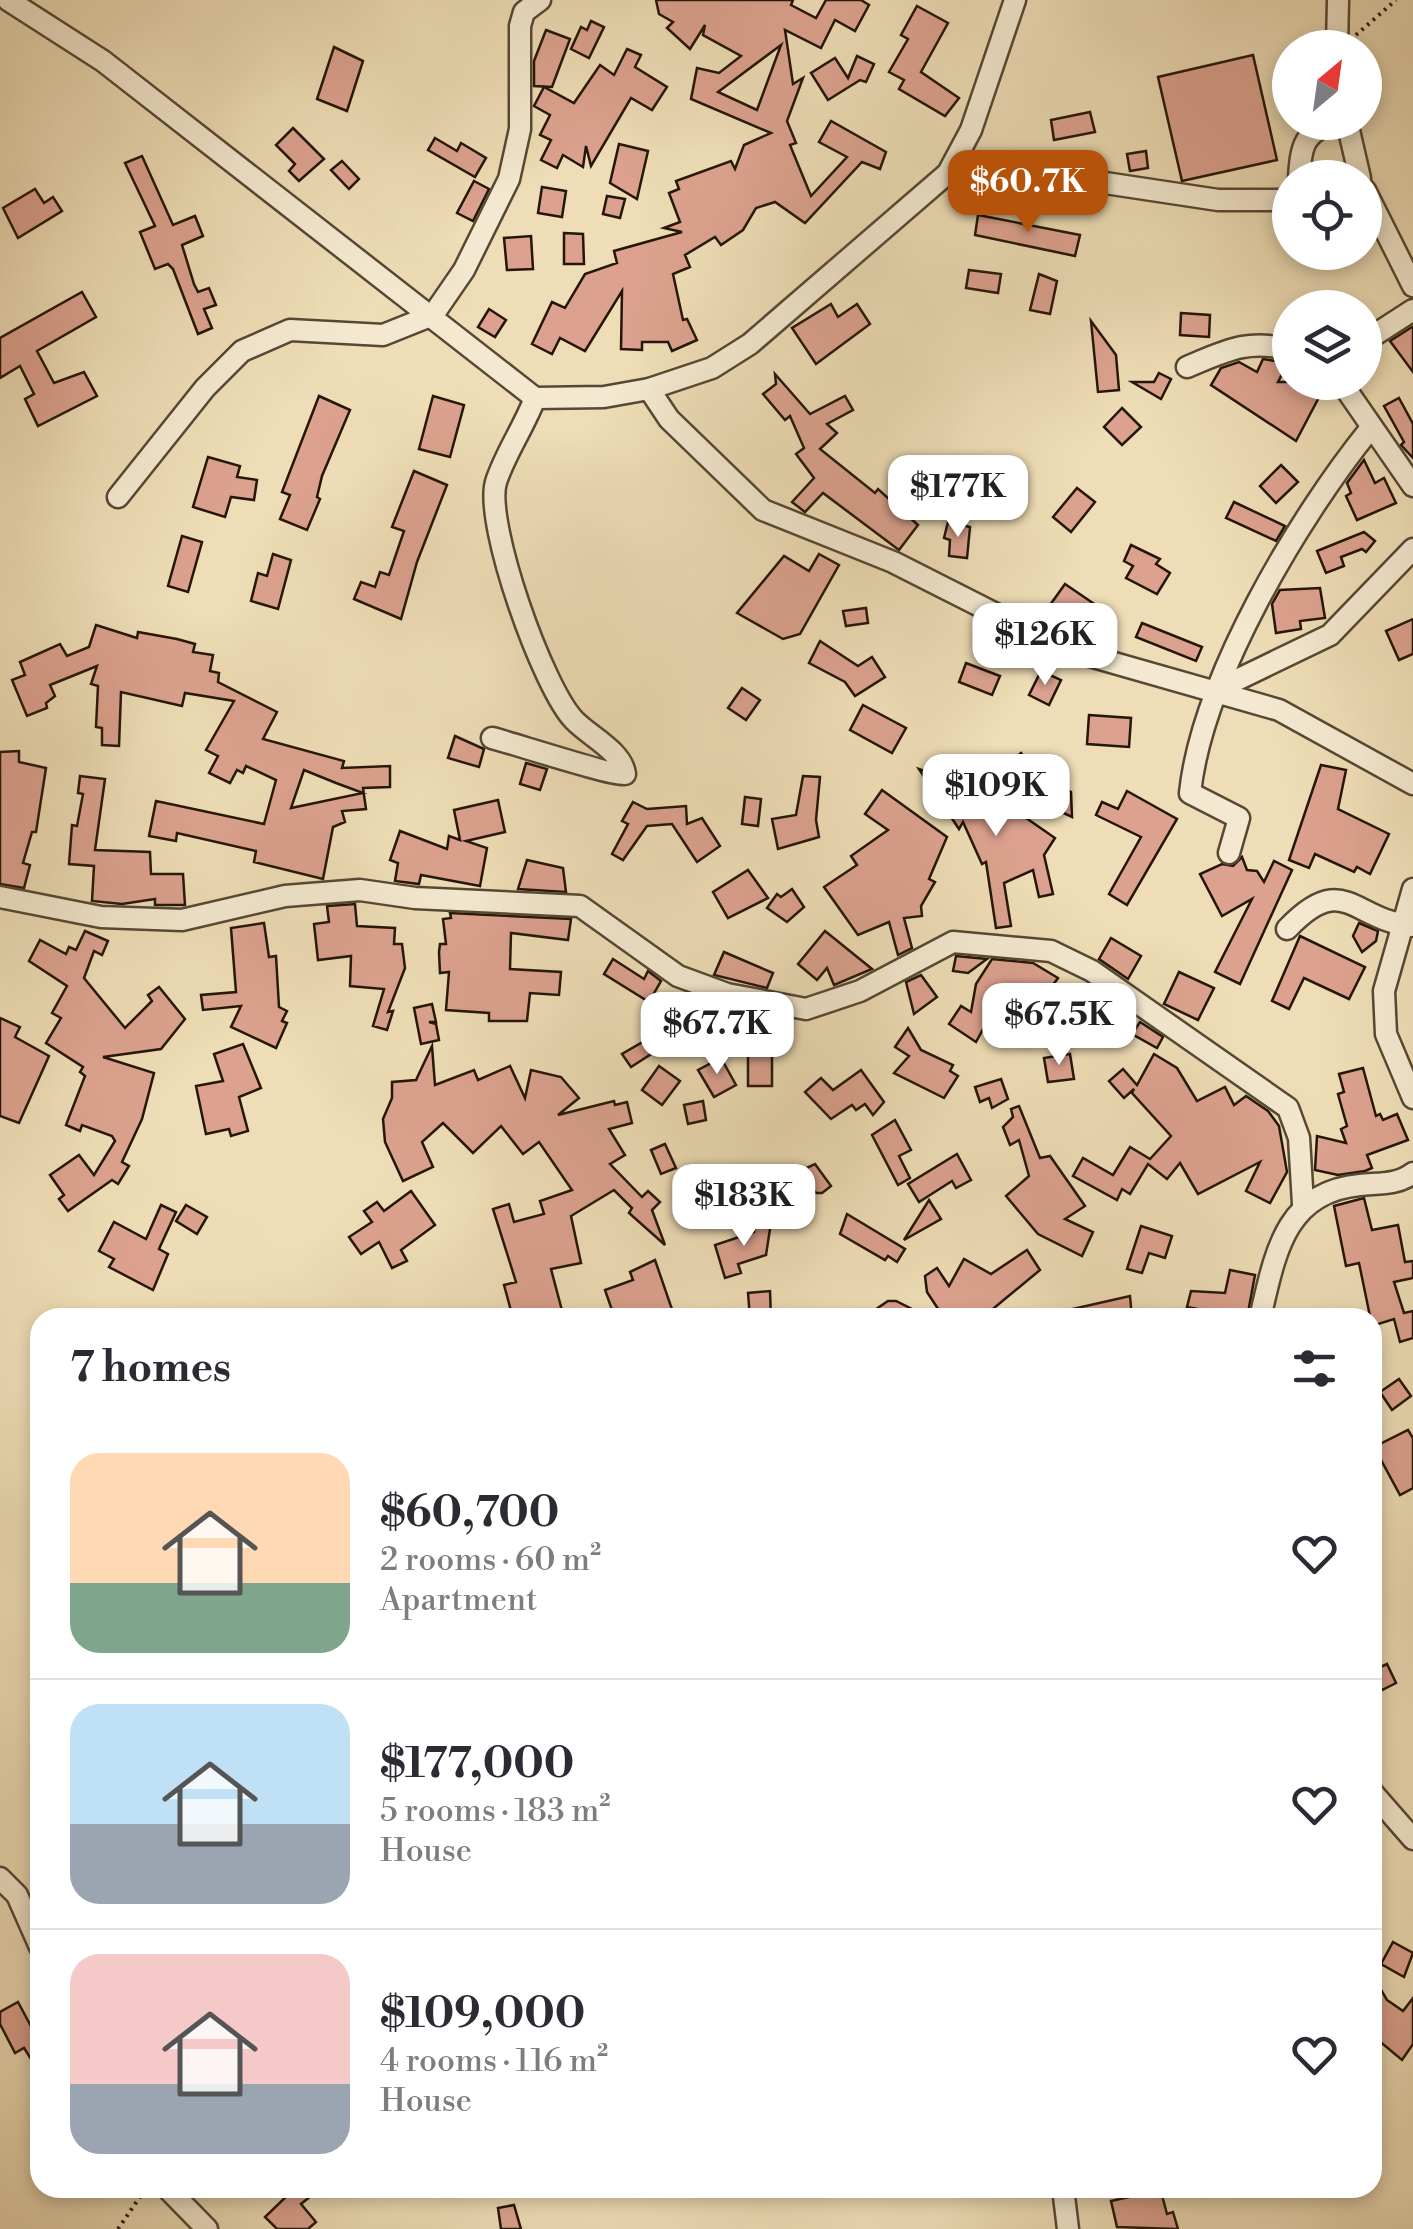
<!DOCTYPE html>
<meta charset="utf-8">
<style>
:root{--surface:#fff;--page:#f7f7f7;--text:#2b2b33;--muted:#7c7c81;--line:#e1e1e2;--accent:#b45309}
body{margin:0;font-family:"Libre Bodoni",serif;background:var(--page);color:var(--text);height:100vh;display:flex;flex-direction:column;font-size:38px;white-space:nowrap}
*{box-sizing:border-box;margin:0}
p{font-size:32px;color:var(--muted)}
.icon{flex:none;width:55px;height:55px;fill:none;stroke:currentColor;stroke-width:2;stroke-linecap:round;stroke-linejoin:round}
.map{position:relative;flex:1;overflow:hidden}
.sheet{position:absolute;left:30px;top:1308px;width:1352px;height:890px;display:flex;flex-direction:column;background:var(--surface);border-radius:30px;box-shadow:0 5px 15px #0003}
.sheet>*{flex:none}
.needle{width:65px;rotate:29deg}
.fabs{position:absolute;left:1272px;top:30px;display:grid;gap:20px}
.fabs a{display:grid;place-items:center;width:110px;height:110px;border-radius:50%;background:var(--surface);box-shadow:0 5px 15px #0003;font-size:50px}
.price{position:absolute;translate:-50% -85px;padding:0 22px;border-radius:20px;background:#fff;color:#222;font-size:32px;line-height:65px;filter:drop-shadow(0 2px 5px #0008)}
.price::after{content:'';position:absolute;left:50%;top:60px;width:30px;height:22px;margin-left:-15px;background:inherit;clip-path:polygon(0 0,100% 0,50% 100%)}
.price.current{background:var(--accent);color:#fff}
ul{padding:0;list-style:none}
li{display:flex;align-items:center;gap:30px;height:250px;padding:0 40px}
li+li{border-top:2px solid var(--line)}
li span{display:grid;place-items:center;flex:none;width:280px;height:200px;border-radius:30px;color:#555}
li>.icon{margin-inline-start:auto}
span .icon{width:120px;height:120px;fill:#fffc;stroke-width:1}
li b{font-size:42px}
h2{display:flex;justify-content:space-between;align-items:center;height:120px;padding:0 40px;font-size:42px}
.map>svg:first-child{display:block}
.building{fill:#dca28f;stroke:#241609;stroke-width:2.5;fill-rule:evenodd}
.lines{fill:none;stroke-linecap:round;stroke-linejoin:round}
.street-casing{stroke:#564834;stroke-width:25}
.path{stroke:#241609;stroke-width:4;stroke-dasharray:2.5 5;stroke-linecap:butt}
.street{stroke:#f4e9d0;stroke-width:20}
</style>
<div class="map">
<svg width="1413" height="2229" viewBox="0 0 1413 2229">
<rect width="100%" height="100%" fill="#eeddb6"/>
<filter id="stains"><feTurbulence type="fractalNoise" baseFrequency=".002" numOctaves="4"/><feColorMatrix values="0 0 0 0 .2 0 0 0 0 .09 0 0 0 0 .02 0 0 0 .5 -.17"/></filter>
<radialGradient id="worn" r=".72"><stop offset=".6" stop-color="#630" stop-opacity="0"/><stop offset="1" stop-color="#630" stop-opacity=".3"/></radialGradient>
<g class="building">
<path d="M656,0H793L791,5L816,18L826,0H861L869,5L855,31L835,20L821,48L785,30L793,84L803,78L787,121L796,143L790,145L811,196L847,157L819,142L831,121L886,152L880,169L862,162L805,223L775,202L756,208L743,230L721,245L715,237L685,255L690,267L673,274L683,320L687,319L697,340L672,351L668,342H642V350L621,349L622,291L585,351L560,338L552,354L532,344L552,302L565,308L585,274L617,263L614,251L682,232L664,228L680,222L669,193L679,189L676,181L731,161L735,169L744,145L771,133L691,99L697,68L719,73L741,56L703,35L705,25L690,49L667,28L673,22L659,14ZM781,45L757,110L718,92Z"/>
<path d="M917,6L948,23L921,72L959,98L945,116L899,89L904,80L889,72L908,39L901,35Z"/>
<path d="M591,21L604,27L589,58L571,49L581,27L587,30Z"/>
<path d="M546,30L570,39L552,87L534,86V61Z"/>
<path d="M334,47L363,61L347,111L317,99Z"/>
<path d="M627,49L641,55L635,67L667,87L652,110L631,98L591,166L586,146L583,167L563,155L557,168L541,160L551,140L540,135L550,115L534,106L544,87L574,103L600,65L614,75Z"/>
<path d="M1253,55L1277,160L1182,181L1158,77Z"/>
<path d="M857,56L874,64L866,82L860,80L828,100L811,73L835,58L848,78Z"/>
<path d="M1090,112L1095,132L1054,140L1051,120Z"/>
<path d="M293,128L324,159L299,181L289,171L295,164L276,145Z"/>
<path d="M435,138L457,151L461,143L486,158L475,177L428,150Z"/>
<path d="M619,144L648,151L637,199L610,183Z"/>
<path d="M1146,151L1148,168L1130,171L1127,154Z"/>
<path d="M142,156L173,225L195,216L203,236L182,245L194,284L198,292L209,288L216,305L204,309L212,328L198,334L173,269L168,264L155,269L140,232L155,226L125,163Z"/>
<path d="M342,161L359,179L349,189L331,170Z"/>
<path d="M474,181L489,189L473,221L457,213Z"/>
<path d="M542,187L566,191L562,217L538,213Z"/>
<path d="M35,189L44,203L53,197L62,211L18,238L3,208Z"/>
<path d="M607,196L625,199L620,218L603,214Z"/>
<path d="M978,215L1080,235L1075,256L975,235Z"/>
<path d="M564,233L583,234L584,264H564Z"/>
<path d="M531,236L533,269L507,270L504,238Z"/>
<path d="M969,270L1001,274L998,293L966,288Z"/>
<path d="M1039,274L1057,281L1050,314L1030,310Z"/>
<path d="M82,292L96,317L37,351L54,383L84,372L97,396L38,426L25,399L34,394L20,366L0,378V338Z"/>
<path d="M831,304L838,317L857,304L870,324L816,364L792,328Z"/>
<path d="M489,309L506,320L495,337L478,327Z"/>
<path d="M1181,313L1210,315L1209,337L1180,335Z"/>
<path d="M1091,321L1116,355L1119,390L1098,392Z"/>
<path d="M1412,327L1413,328V372L1390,341Z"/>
<path d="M1263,359L1288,363L1278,382H1327L1296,441L1211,385L1221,368L1239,362L1257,372Z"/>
<path d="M1159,373L1171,379L1161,399L1132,382H1154Z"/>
<path d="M775,374L810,414L845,396L853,410L827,424L837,433L820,449L875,493L878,489L918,525L899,550L823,493L805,512L792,502L814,478L796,454L804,448L790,416L785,420L763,394L776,384Z"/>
<path d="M319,396L350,410L322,476L317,497L320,499L307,530L280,519L290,495L282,492Z"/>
<path d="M433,396L464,405L450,457L419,449Z"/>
<path d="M1399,398L1413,424V458L1401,445L1404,442L1384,406Z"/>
<path d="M1122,408L1141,427L1122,445L1104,427Z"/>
<path d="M208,457L240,466L237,477L257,480L254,500L231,497L225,517L193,507Z"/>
<path d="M1364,460L1375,483L1384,478L1396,503L1357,520L1346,496L1351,493L1347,483Z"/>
<path d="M1281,465L1298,482L1276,503L1260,486Z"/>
<path d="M414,471L447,485L417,562L401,619L354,599L361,582L375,587L380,572L389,575L404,531L392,527Z"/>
<path d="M1077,488L1095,502L1071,532L1053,517Z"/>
<path d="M1234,502L1285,526L1276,541L1226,518Z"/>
<path d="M948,522L970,527L967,558L949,556L950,540L944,538Z"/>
<path d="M1364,532L1375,541L1366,552L1362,549L1341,557L1344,566L1326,573L1317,551Z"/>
<path d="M182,536L202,542L188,592L168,586Z"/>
<path d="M1131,545L1160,559L1156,564L1170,573L1157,594L1126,578L1133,566L1124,561Z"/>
<path d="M273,554L291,560L278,609L251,601L258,573L267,576Z"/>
<path d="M819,554L839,565L800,634L783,639L737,613L784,556L809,571Z"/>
<path d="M1065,584L1109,614L1094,635L1050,605Z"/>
<path d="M1320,588L1325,618L1300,621L1301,629L1276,633L1272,604L1280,590Z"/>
<path d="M866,608L868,623L846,626L843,611Z"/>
<path d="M1413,619V654L1399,660L1386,631Z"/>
<path d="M1142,623L1202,647L1196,661L1136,637Z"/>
<path d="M96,625L137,638L138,632L177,639L195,644L193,652L213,655L210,671L219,673L218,682L277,712L263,739L344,761L342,768L390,766V787L363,788L366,809L342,811L345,822L333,827L323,879L254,862L256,851L177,833L176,841L149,836L156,801L264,824L276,780L246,766L243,773L237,770L230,783L209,773L218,756L206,750L234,701L185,693L182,706L121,692L119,746L102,745V728L96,727L98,686L91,684L97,666L50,685L55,696L46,703L47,708L27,716L12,680L25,675L20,662L60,644L67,656L89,647ZM304,770L336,783L363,793L291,808Z"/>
<path d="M820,641L858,666L872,657L885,677L855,696L845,682L809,663Z"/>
<path d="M966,663L1000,676L992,695L959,682Z"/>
<path d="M1041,671L1061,680L1049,705L1029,695Z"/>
<path d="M742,688L760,700L746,720L728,708Z"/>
<path d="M863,705L906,728L892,753L850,730Z"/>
<path d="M1089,715L1131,718L1129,747L1087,744Z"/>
<path d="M455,736L484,749L479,767L448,758Z"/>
<path d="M19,751V762L46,768L36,832H32L23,863L30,865L24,888L0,884V752Z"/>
<path d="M1021,753L1053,793L1057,785L1071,792L1072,817L998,782L997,773Z"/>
<path d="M947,757L960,777L946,786L977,809L990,793L1055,838L1044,855L1053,894L1039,897L1033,870L1004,883L1011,926L996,928L986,862L982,864L963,822L959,829L919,769L925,771Z"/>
<path d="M526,763L547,769L540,790L520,784Z"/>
<path d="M1321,765L1346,770L1338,809L1389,834L1370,874L1357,867L1354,872L1315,854L1309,868L1289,860Z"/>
<path d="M80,776L105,779L95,850L150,852L151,874H183L185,905H155V899L122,904L92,901L94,866L69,864L72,825L77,826L83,794L78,793Z"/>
<path d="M803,776L820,777L816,820L819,837L778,849L772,819L796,815Z"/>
<path d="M882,790L947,837L929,879L935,882L921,906L922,916L904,918L912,948L898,955L889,922L858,935L824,887L857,865L851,856L888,830L865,814Z"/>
<path d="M1127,791L1177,819L1127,905L1109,894L1141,837L1096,815L1102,802L1118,809Z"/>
<path d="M745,797L761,799L758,826L742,824Z"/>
<path d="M498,800L505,832L466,841L487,848L480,886L421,875L419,884L395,881L398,863L390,860L400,831L447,849L449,836L460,840L454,810Z"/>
<path d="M633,802L647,809L686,806L687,824L702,818L720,846L697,862L672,824L647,826L623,860L612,854L628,824L622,821Z"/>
<path d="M1242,857L1247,870L1257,871L1264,882L1274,861L1292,870L1240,984L1215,972L1252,899L1222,916L1200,874L1222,864L1233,866Z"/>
<path d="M527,860L563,868L566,892L518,889Z"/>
<path d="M748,870L768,898L728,918L713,892Z"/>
<path d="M792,889L804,907L787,922L767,908L777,894L781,897Z"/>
<path d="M355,904L357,926L395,928L394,944H402L405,968L388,1012L393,1011L387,1030L373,1026L384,989L350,986L351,956L318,960L314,924L329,922L327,906Z"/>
<path d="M450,913L571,919L568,940L511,933L510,969L561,972L559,995L530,993L527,1021H489V1013L446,1010L449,972L440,973L439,952L440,944H446L443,919L451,918Z"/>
<path d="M264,923L269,957L276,956L279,1007L287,1011L282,1021L287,1023L276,1048L231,1027L241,1006L203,1010L201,995L236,992L231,928Z"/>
<path d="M1359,923L1378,931L1376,941L1362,952L1353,936Z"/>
<path d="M85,931L108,941L102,955L94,951L84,978L125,1028L152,1001L148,995L159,987L185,1019L161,1049L103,1057L154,1073L142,1119L122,1162L129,1166L118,1184L112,1180L68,1211L59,1199L64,1195L50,1175L79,1155L94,1175L115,1141L112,1136L82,1125L80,1131L66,1125L85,1076L80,1072L83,1067L46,1043L61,1018L52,1013L67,986L29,961L40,940L66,954L69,947L76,950Z"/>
<path d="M825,931L872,969L834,985L827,968L817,980L798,964Z"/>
<path d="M1300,936L1365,967L1349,999L1304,978L1289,1009L1272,1001Z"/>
<path d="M1111,938L1141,956L1128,979L1099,959Z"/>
<path d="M724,952L773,973L767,988L714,975Z"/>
<path d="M956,956L987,959L968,973L953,971Z"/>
<path d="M613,959L644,979L648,971L661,981L649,1002L604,974Z"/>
<path d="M992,959L1033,963L1058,978L1029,1018L999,1000L976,1042L949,1024L961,1006L971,1012L976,984Z"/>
<path d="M1179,972L1214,988L1198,1020L1164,1004Z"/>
<path d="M921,975L937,997L914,1014L906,982Z"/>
<path d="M432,1004L436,1022H429L436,1024L439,1040L421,1044L414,1008Z"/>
<path d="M715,1004L782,1018L781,1047L772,1046V1086H748V1045H743L764,1034L715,1032Z"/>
<path d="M686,1017L662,1047L631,1067L622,1054Z"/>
<path d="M0,1018L20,1027L15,1037L49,1056L19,1123L0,1116Z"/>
<path d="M1140,1022L1163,1037L1157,1048L1132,1034Z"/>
<path d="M908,1028L921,1050L953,1065L950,1071L958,1076L944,1098L894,1073L909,1056L895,1047Z"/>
<path d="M243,1044L261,1088L239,1097L248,1131L231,1136L229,1129L206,1134L196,1086L223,1081L214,1054Z"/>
<path d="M432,1046L435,1085L474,1070L478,1080L510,1066L525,1098L531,1070L561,1077L579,1098L558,1115L614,1101L615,1105L627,1102L632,1123L609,1129L625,1155L610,1164L642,1197L648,1191L660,1202L652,1210L665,1245L629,1213L632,1208L614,1190L571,1216L581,1263L551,1269L564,1318H513L504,1285L516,1282L493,1209L509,1204L514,1222L544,1214L540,1201L572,1190L539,1142L523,1154L501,1126L473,1153L443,1123L422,1142L433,1167L403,1181L385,1142L383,1119L392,1098V1082L416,1080Z"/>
<path d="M1070,1054L1074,1079L1048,1082L1044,1058Z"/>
<path d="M1154,1054L1177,1068L1197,1101L1225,1087L1234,1105L1246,1096L1268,1111L1279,1126L1287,1172L1270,1203L1246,1191L1260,1162L1198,1194L1180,1163L1167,1179L1148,1164L1130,1194L1122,1189L1117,1200L1073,1176L1083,1158L1113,1175L1130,1147L1150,1159L1171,1136L1132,1093L1134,1089L1124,1098L1109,1081L1123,1069L1137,1085Z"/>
<path d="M721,1058L736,1085L714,1097L698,1070Z"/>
<path d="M659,1066L680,1081L662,1105L642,1090Z"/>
<path d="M1363,1068L1376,1116L1380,1114L1383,1120L1397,1114L1408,1140L1367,1155L1372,1168L1365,1171L1338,1175L1315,1170L1317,1136L1346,1143L1341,1129L1347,1126L1338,1094L1344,1092L1339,1074Z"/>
<path d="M861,1070L884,1102L873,1115L865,1104L856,1110L852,1105L831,1119L805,1092L821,1078L833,1090Z"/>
<path d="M1001,1079L1008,1099L992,1108L989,1098L980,1102L975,1087Z"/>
<path d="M703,1101L706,1120L688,1124L684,1105Z"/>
<path d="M1019,1106L1040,1158L1050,1156L1085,1206L1065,1219L1093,1232L1082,1256L1038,1234L1006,1196L1029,1176L1019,1140L1010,1145L1003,1127L1013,1117L1011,1109Z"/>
<path d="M895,1120L911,1150L899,1156L910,1178L898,1185L872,1135Z"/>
<path d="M665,1144L676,1168L661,1174L651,1150Z"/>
<path d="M957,1154L971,1180L956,1188L952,1181L919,1202L908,1184Z"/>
<path d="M815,1164L831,1186L822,1193H816L800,1171Z"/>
<path d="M774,1172L799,1216L779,1226L760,1178Z"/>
<path d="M724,1180L732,1208L718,1211L709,1184Z"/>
<path d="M411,1191L435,1225L401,1250L407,1261L392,1268L379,1242L361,1254L349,1237L372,1222L364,1211L377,1202L384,1211Z"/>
<path d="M1364,1198L1372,1230L1398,1225L1405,1262L1413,1261V1278L1394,1282L1404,1313L1413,1311V1338L1400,1342L1394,1319L1372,1326L1359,1263L1346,1266L1334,1206Z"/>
<path d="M929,1200L941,1219L904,1240Z"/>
<path d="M161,1205L176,1212L159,1249L168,1254L153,1290L109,1267L114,1259L99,1251L114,1222L146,1239Z"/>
<path d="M186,1205L207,1217L197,1234L176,1221Z"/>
<path d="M847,1214L905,1249L897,1262L888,1256L885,1260L840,1234Z"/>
<path d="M772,1216L766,1255L738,1264L741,1273L725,1278L715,1245L754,1232L755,1225Z"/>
<path d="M1141,1226L1172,1236L1165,1258L1149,1253L1142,1273L1127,1269Z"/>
<path d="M1027,1250L1040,1270L982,1318H944L927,1292L925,1276L937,1268L949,1286L964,1259L991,1274Z"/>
<path d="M655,1260L675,1318H621L620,1310L613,1313L605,1290L633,1280L630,1272Z"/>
<path d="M1230,1270L1255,1275L1247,1318L1187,1307L1191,1291L1225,1293Z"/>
<path d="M770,1291L771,1318H750L748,1293Z"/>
<path d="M1130,1296L1132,1318H1055V1313Z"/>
<path d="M888,1301H896L930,1318H863Z"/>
<path d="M1399,1379L1411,1396L1392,1410L1380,1392Z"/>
<path d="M1408,1430L1413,1438V1488L1400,1495L1374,1447Z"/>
<path d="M1387,1664L1396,1683L1382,1690L1372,1671Z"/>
<path d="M1393,1942L1413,1953L1404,1977L1381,1964Z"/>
<path d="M1372,1974L1387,2000L1403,2011L1413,1998V2044L1402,2060L1372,2035Z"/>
<path d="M18,2002L40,2043V2073L24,2048L15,2053L0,2024V2012Z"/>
<path d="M295,2188H321L301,2204L316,2222L308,2229H277L265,2217Z"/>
<path d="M1147,2188H1160L1167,2214L1173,2212L1178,2229L1117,2227L1111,2201L1138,2195L1137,2190Z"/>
<path d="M514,2205L521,2229H501L498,2208Z"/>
</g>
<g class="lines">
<defs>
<g id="street">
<path d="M8,0L103,61L535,398L604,397L649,389L712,368L750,344L948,173L971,130L1015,0"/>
<path d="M1337,48L1338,0"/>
<path d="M1347,122L1360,178"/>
<path d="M948,173H1039L1218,200H1282L1290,196"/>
<path d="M1299,178C1301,145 1304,131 1337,122"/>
<path d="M1365,190L1413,286"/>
<path d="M1365,341L1413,310"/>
<path d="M1187,367C1225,351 1249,338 1290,350"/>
<path d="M1341,382L1413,486"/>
<path d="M649,389L669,419L763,510L893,562L1065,649L1279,710L1413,784"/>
<path d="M118,497L205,388L242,351L290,330L383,335L433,315L464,270L509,179L520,129V26L524,12L540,0"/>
<path d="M1214,691L1330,635L1413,549"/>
<path d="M492,738C512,743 616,777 625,774C622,751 589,736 574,720C543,688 484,523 496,482C505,454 524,427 535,398"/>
<path d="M1229,853L1239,818L1190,793C1202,679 1298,518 1370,429"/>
<path d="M1413,889L1384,991L1386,1034L1413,1098"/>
<path d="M0,897L101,917L182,920L285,896L360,890L415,898L580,906L678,976L727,994L806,1009L860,991L953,942L1051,951L1092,971L1288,1108L1299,1138L1303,1204"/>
<path d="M1287,929C1343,870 1352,919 1411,926"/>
<path d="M1260,1318C1275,1255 1284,1192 1360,1185C1378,1183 1398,1185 1413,1173"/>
<path d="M1372,1792L1413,1839"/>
<path d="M0,1878L17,1895L40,1947"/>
<path d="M167,2188L207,2229"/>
<path d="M1063,2188L1068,2229"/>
</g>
</defs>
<use href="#street" class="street-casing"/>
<g class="path">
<path d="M1356,35L1396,0"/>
<path d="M118,2229L146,2188"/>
</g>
<use href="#street" class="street"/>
</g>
<rect width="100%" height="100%" filter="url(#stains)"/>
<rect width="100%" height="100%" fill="url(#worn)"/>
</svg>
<div class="fabs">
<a><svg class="needle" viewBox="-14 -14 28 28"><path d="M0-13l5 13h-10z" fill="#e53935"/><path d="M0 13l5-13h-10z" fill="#7c7c81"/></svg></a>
<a><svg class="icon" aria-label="locate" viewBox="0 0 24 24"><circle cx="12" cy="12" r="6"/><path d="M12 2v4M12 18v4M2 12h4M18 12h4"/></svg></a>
<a><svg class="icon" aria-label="layers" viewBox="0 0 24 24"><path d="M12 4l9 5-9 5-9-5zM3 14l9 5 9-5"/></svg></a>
</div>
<b class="price current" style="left:1028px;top:235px">$60.7K</b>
<b class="price" style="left:958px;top:540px">$177K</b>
<b class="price" style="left:1045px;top:688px">$126K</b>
<b class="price" style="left:996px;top:839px">$109K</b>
<b class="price" style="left:1059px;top:1068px">$67.5K</b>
<b class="price" style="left:717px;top:1077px">$67.7K</b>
<b class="price" style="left:744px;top:1249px">$183K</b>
<section class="sheet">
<h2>7 homes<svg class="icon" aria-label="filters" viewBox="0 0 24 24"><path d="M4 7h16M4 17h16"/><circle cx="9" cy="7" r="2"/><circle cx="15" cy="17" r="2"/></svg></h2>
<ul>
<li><span style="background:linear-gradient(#ffd9b3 65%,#7fa58c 0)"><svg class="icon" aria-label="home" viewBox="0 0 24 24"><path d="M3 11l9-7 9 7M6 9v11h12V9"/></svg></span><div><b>$60,700</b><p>2 rooms · 60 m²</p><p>Apartment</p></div><svg class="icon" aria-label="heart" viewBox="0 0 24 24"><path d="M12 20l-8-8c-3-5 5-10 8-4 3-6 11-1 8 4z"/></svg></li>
<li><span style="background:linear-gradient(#bfe0f5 60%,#9aa5b1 0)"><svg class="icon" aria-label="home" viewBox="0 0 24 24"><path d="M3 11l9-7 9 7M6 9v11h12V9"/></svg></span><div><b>$177,000</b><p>5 rooms · 183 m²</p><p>House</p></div><svg class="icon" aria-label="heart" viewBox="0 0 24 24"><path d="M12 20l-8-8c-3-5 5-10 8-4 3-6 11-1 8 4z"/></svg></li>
<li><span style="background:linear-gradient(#f6c9c9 65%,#9aa5b1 0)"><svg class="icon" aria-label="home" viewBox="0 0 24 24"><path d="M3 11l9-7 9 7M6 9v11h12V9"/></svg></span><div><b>$109,000</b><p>4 rooms · 116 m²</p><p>House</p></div><svg class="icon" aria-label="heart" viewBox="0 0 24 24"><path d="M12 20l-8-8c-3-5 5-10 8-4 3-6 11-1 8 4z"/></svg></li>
</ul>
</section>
</div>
